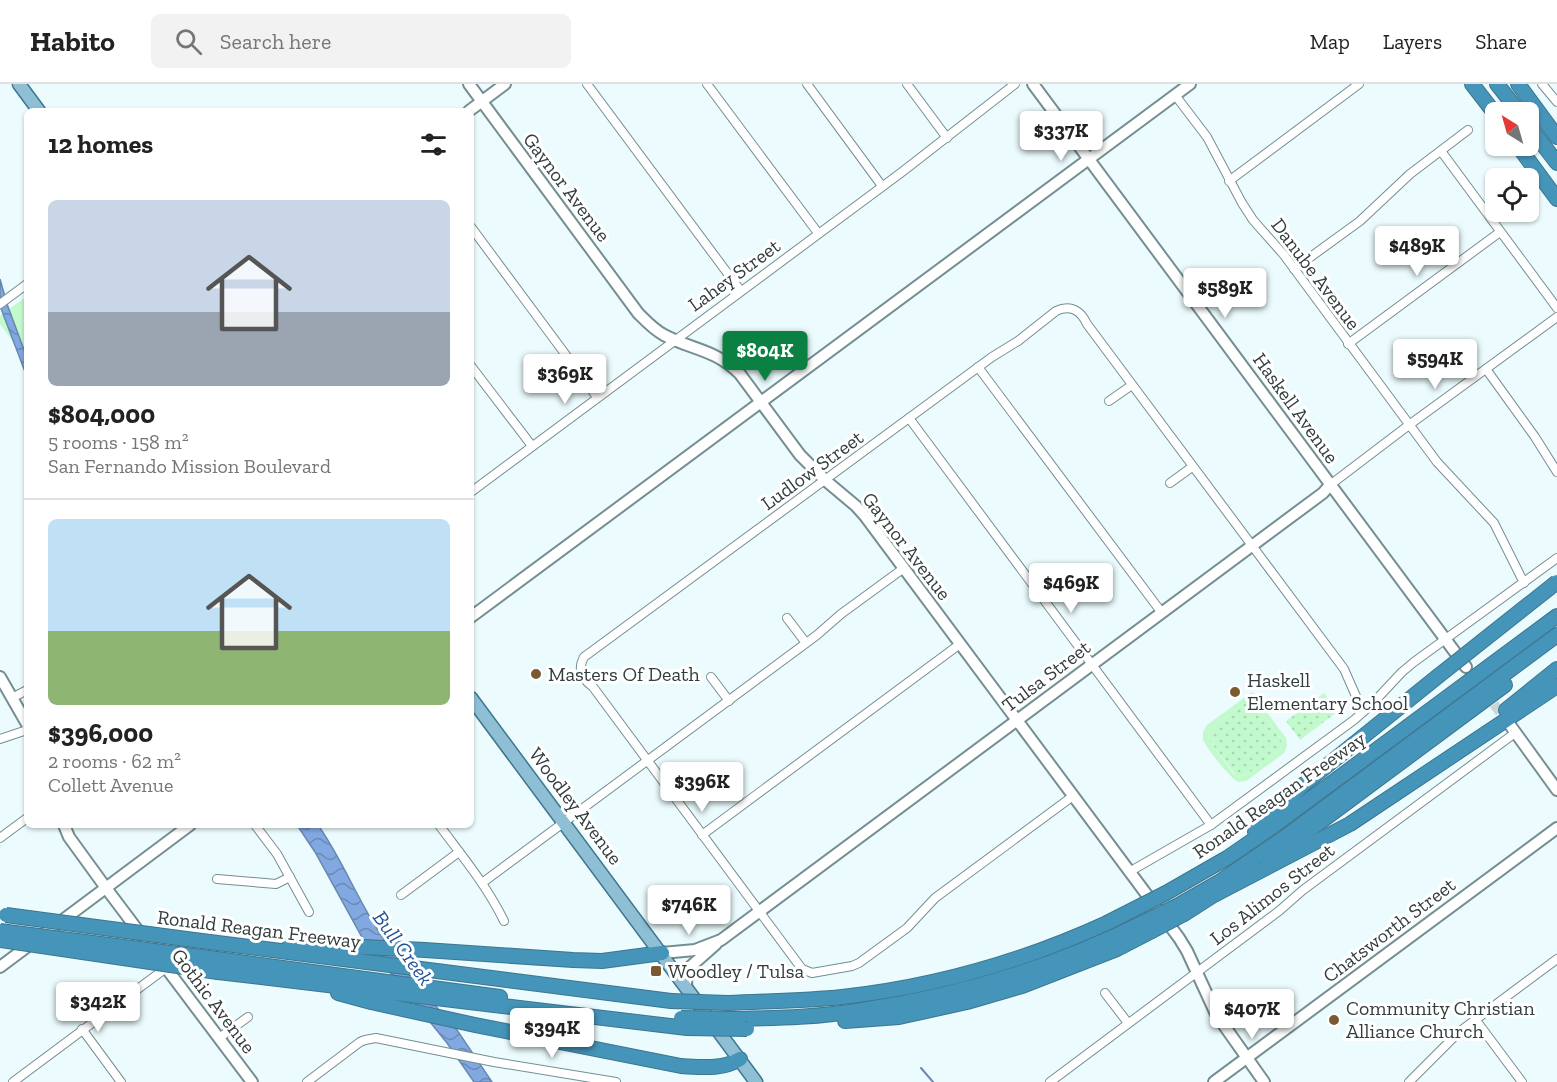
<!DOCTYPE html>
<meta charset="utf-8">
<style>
:root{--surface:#fff;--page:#f2f2f2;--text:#222;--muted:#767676;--line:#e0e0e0;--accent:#0b8043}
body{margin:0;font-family:"Zilla Slab",serif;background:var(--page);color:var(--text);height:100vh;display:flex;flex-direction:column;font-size:22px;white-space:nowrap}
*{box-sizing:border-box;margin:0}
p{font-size:20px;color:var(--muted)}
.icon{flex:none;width:33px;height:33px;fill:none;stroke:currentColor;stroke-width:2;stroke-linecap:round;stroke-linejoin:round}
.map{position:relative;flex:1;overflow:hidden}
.details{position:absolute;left:24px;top:24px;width:450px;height:720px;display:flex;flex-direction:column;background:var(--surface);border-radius:9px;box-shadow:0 2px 4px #0004}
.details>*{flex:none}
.needle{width:39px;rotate:323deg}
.fabs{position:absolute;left:1485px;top:18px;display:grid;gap:12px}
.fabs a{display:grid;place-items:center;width:54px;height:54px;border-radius:9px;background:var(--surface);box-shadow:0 2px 4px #0004;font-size:30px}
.price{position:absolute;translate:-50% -51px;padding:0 14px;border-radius:6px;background:#fff;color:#222;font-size:20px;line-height:39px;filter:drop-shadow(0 2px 3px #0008)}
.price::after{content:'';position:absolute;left:50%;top:36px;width:18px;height:14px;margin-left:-9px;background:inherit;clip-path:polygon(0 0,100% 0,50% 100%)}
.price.selected{background:var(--accent);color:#fff}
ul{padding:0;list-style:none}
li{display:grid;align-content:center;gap:12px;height:318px;padding:0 24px}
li+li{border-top:2px solid var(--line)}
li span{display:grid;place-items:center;height:186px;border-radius:9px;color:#555}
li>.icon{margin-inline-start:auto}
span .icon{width:108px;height:108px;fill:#fffc;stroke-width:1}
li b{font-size:26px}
h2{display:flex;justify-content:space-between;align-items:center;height:72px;padding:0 24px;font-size:26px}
header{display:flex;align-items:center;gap:36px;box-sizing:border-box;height:84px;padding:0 30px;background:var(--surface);border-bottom:2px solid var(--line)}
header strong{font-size:28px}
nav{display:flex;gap:33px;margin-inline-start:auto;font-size:21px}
.search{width:420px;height:54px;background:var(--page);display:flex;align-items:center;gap:15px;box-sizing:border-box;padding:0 21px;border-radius:9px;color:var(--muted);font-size:22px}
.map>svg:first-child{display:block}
.grass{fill:url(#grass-dots)}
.pitch{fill:#c2f9cd;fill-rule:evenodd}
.water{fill:url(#water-waves);stroke:#6988b0;stroke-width:1.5}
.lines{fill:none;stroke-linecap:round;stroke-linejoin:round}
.stream{stroke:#6988b0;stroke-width:2}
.secondary-tunnel{stroke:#c7d6d8;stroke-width:10;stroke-dasharray:10 5;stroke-linecap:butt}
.street-casing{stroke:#758e91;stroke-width:10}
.secondary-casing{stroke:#758e91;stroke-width:14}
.primary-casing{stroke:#3e768e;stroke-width:15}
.highway-casing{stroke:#3e768e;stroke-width:16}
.street{stroke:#fff;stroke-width:8}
.secondary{stroke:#fff;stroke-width:10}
.primary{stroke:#8fbfd5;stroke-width:12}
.highway{stroke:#4594b9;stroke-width:14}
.highway-bridge-casing{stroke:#3e768e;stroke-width:16;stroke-linecap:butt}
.highway-bridge{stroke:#4594b9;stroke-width:14}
.poi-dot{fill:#7b5a31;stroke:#fff;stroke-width:2}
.labels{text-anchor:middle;stroke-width:6;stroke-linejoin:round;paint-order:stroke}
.street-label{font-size:20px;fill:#323d3e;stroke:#fff}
.poi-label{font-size:20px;fill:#323d3e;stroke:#fff;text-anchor:start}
.water-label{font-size:21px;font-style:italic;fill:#235397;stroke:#fff}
</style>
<header>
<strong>Habito</strong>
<div class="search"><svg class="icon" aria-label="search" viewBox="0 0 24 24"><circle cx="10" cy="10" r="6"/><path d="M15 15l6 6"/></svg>Search here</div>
<nav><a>Map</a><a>Layers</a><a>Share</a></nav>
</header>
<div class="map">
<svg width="1557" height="998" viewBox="0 0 1557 998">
<defs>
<pattern id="grass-dots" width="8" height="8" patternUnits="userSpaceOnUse" patternTransform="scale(1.5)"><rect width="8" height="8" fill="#c2f9cd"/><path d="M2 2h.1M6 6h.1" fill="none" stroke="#a7d6b1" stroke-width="1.8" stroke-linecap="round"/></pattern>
<pattern id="water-waves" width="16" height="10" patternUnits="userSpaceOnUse" patternTransform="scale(1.5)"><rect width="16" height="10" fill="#81a8e1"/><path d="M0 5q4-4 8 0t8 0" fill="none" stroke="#6a8ab8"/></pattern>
</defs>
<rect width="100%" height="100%" fill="#ecfcfe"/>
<g class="grass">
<path d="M1324,609L1337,628L1300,656L1286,637Z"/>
<path d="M1251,618L1256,621L1279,652C1282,657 1282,661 1279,666L1249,689L1238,693L1234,689L1209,656L1208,652L1210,645L1245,619Z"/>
</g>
<g class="pitch">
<path d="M27,212V277L0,240V232Z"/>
<path d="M1252,608L1255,612L1253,614L1260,619L1286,654L1287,662L1284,669L1249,695L1246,697L1238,698C1230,694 1205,663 1203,655C1202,649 1204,645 1207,641ZM1251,618L1256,621L1279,652C1282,657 1282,661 1279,666L1249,689L1238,693L1233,689L1209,656L1208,652L1210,645L1245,619Z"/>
</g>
<g class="water">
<path d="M0,195L7,220L27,274V293L0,222Z"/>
<path d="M297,741H318C344,778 359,820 385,857C405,886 429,913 451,941L457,946L492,998H474L447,959L363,855L315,768Z"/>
</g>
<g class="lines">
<path class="stream" d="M921,984L933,998"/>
<path class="secondary-tunnel" d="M1485,608L1508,639"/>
<defs>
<g id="street">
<path d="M587,0L740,206"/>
<path d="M707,0L818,149"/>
<path d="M807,0L882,102"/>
<path d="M907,0L947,54"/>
<path d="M1542,0L1557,18"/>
<path d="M1175,11L1207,53L1242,119L1253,136L1284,171L1437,378L1494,439L1524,499"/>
<path d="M1441,67L1557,224"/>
<path d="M1229,97L1359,0"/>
<path d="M471,143L597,313"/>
<path d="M1294,185L1360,137L1410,90L1468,46"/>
<path d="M0,220L27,200"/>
<path d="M1348,260L1500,148"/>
<path d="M471,282L532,362"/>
<path d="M978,283L1162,529"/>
<path d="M1486,285L1535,353L1557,388"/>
<path d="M1109,317L1132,301"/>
<path d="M909,334L1211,741"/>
<path d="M1170,399L1192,383"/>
<path d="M1330,401L1409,341L1557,233"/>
<path d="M471,408L902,88L1015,0"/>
<path d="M787,534L806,559"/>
<path d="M711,593L729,617"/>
<path d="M12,614L27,606"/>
<path d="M0,655L27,646"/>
<path d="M1073,712L935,814L907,844L859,879L852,882L812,889L802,885L593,603C582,595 577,586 584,573L992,273L1018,257L1056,227C1071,220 1081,227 1087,240L1344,585L1363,628"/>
<path d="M255,741L277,770L309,828"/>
<path d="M439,741C462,772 487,802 504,837"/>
<path d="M702,751L960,560"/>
<path d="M0,754L27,734"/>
<path d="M1129,788L1211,741L1354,636L1372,620L1402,588L1414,578L1557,474"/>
<path d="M217,795L276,800L290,793"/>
<path d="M482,799L817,551L841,530L904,484"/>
<path d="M401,811L459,768"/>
<path d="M1105,909L1128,939"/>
<path d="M1475,935L1522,998"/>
<path d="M82,945L121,998"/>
<path d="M219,954L248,933"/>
<path d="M13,998L166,884"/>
<path d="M307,998L360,958L365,956L376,954L494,978L616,998"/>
<path d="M1050,998L1279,827L1303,806L1515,649"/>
<path d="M1409,998L1459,948L1557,875"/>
</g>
<g id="secondary">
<path d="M469,0L638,229C646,237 653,245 664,251C692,266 715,265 740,290L800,371L825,396L856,422L865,432L1179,854L1187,867L1216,930L1264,998"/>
<path d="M1033,0L1466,583"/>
<path d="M469,27L505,0"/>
<path d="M471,533L1190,0"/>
<path d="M0,593L27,640"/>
<path d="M1510,641L1557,706"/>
<path d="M64,741L69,753L106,804L252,998"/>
<path d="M662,869L695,866L721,856L1323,409L1330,401"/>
<path d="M0,883L190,741"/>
<path d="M686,901L687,888L690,883L716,860"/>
<path d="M1214,998L1557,744"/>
</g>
<g id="primary">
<path d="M19,0L39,27"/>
<path d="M471,614L756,998"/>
</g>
<g id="highway">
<path d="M1472,0L1496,31"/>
<path d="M1497,0L1519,28"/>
<path d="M1518,0L1557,53"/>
<path d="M1528,41L1557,79"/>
<path d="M1518,62L1557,115"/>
<path d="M1506,626L1557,585"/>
<path d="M1255,748L1303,701L1437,593"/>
<path d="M1266,776L1288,762L1505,601"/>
<path d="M1166,809L1227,774L1275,741L1557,532"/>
<path d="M1216,810L1350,740L1557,602"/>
<path d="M1177,822L1219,798L1285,753L1557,551"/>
<path d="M1184,830L1223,805"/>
<path d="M194,856L671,917"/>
<path d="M290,861L343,862L425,866L573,876L602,877L662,869"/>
<path d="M217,875L500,913"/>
<path d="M218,888L687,944"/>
<path d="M338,909L371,918L475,941L681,982C701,983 722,986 740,975"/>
<path d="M728,919C766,917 804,917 842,913C933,903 1024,877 1107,839"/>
<path d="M739,935C780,934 821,933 862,926C960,911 1055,883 1144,838"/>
<path d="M845,937L899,933L967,918L1022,902L1117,865L1150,848"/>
</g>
</defs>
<use href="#street" class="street-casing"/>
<use href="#secondary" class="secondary-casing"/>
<use href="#primary" class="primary-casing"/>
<use href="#highway" class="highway-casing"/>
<use href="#street" class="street"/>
<use href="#secondary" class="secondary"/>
<use href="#primary" class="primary"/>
<use href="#highway" class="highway"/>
<defs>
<g id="highway-bridge">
<path d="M1437,593L1557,498"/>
<path d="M6,831L194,856"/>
<path d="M1144,838L1177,822"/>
<path d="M1107,839L1166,809"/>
<path d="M0,847L217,875"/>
<path d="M1150,848L1184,830"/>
<path d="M0,856L218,888"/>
<path d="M671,917L728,919"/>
<path d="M681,934L739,935"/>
<path d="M687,944L747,945"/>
</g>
</defs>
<use href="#highway-bridge" class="highway-bridge-casing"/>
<use href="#highway-bridge" class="highway-bridge"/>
</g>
<g class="poi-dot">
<circle cx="536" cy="590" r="6"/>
<circle cx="1235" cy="608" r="6"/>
<rect x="650" y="881" width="12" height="12" rx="3"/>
<circle cx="1334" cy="936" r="6"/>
</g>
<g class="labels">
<g class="street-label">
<text transform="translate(567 103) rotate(53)" y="7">Gaynor Avenue</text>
<text transform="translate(1316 190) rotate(53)" y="7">Danube Avenue</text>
<text transform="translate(734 191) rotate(-36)" y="7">Lahey Street</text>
<text transform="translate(1296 324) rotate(54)" y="7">Haskell Avenue</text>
<text transform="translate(812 386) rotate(-36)" y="7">Ludlow Street</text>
<text transform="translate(907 462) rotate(52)" y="7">Gaynor Avenue</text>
<text transform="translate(1046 592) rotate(-37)" y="7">Tulsa Street</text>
<text transform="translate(1279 711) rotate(-35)" y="7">Ronald Reagan Freeway</text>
<text transform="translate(576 722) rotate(53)" y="7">Woodley Avenue</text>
<text transform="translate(1272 810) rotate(-38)" y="7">Los Alimos Street</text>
<text transform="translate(259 845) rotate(7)" y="7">Ronald Reagan Freeway</text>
<text transform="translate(1389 846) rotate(-37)" y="7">Chatsworth Street</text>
<text transform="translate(214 917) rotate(53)" y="7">Gothic Avenue</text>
</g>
<g class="poi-label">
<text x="548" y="597">Masters Of Death</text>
<text x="1247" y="603">Haskell<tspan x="1247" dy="23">Elementary School</tspan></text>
<text x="668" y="894">Woodley / Tulsa</text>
<text x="1346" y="931">Community Christian<tspan x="1346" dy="23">Alliance Church</tspan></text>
</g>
<g class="water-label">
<text transform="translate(403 864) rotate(54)" y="7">Bull Creek</text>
</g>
</g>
</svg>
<div class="fabs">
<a><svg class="needle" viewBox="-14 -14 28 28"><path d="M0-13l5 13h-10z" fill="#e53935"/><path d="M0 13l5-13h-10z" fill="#767676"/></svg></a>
<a><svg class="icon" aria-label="locate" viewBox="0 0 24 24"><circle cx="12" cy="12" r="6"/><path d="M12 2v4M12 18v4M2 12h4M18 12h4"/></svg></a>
</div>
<b class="price" style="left:1061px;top:78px">$337K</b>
<b class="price" style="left:1417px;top:193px">$489K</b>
<b class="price" style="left:1225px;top:235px">$589K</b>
<b class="price selected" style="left:765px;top:298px">$804K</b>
<b class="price" style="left:1435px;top:306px">$594K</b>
<b class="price" style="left:565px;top:321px">$369K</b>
<b class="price" style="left:1071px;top:530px">$469K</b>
<b class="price" style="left:702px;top:729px">$396K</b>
<b class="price" style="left:689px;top:852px">$746K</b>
<b class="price" style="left:98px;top:949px">$342K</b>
<b class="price" style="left:1252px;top:956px">$407K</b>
<b class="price" style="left:552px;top:975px">$394K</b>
<section class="details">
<h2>12 homes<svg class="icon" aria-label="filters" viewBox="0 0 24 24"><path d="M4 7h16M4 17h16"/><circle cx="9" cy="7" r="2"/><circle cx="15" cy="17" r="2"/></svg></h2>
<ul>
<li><span style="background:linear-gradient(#c9d6e8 60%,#9aa5b1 0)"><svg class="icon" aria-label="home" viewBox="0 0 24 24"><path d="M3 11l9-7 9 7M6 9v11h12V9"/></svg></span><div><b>$804,000</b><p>5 rooms · 158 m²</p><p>San Fernando Mission Boulevard</p></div></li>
<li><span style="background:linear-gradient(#bfe0f5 60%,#8fb573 0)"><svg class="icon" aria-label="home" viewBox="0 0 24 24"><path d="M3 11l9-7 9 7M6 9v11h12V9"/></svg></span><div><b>$396,000</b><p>2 rooms · 62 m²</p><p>Collett Avenue</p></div></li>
</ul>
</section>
</div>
